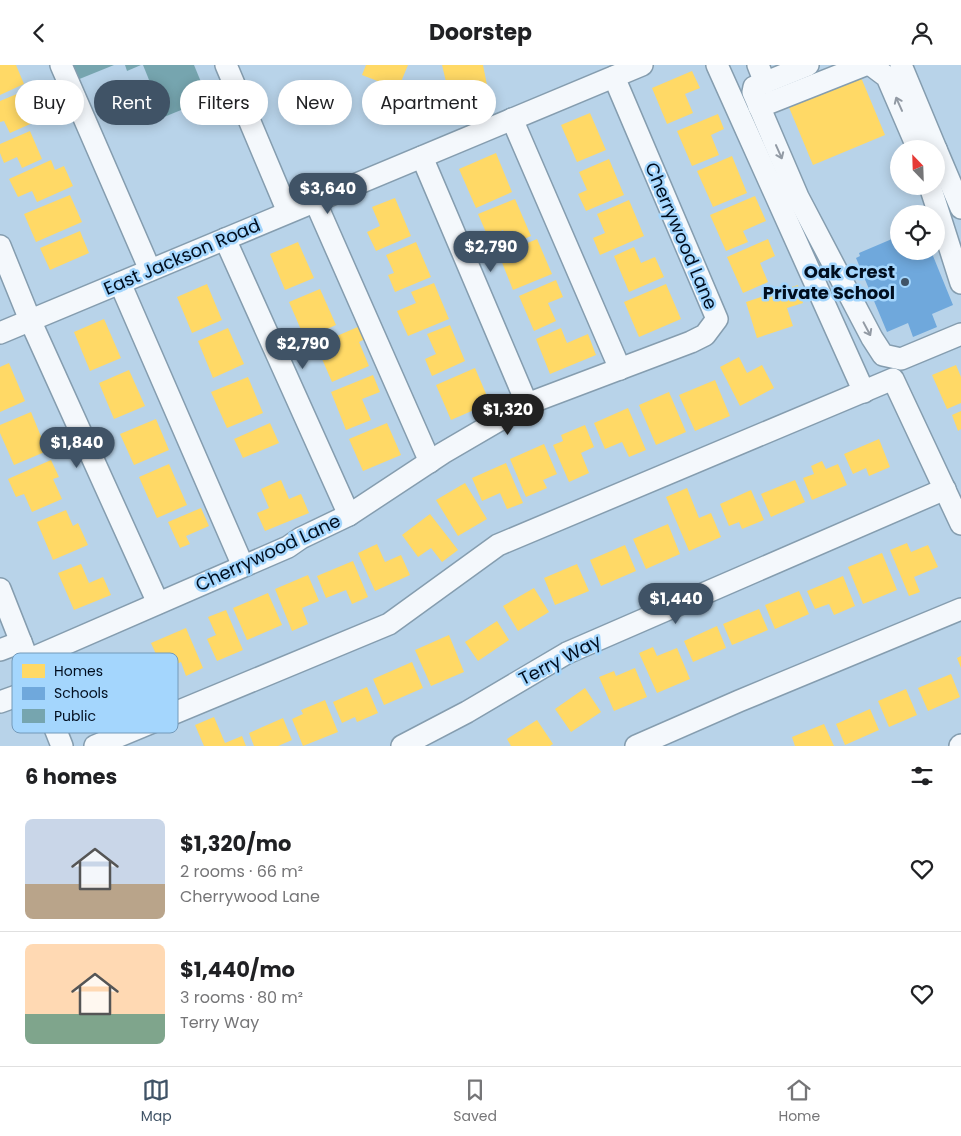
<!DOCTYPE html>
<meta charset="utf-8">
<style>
:root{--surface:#fff;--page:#f2f2f2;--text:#202124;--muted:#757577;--line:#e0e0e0;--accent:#405366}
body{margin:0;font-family:Poppins,sans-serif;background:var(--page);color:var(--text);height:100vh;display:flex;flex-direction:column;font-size:19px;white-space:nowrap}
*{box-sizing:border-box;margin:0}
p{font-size:16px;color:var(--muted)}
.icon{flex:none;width:28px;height:28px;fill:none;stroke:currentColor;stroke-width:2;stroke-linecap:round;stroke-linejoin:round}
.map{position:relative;height:681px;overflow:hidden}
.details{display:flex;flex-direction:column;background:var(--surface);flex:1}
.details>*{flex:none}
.top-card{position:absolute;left:15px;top:15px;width:500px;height:45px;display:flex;gap:10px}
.needle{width:32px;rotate:337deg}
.fabs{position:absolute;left:890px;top:75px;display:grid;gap:10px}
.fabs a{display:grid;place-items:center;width:55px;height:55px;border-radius:50%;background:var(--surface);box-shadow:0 2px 12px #0003;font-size:25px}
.price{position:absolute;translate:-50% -42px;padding:0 11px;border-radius:18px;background:var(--accent);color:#fff;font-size:16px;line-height:32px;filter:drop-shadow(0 1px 2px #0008)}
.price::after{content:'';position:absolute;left:50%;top:30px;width:15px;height:11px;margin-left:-8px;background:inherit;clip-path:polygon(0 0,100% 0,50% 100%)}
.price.selected{background:#222;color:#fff}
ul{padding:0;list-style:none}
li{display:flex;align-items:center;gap:15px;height:125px;padding:0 25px}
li+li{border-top:1px solid var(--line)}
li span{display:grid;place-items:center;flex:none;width:140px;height:100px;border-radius:8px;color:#555}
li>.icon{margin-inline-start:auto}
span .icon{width:60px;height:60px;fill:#fffc;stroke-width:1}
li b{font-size:21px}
h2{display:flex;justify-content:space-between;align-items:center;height:60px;padding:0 25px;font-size:21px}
.tag{padding:0 18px;border-radius:22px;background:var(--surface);box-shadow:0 2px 12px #0003;font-size:18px;line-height:45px}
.tag.selected{background:var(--accent);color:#fff}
header{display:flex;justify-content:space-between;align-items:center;height:65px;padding:0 25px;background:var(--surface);font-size:22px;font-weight:700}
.tabs{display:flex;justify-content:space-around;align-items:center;height:70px;border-top:1px solid var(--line);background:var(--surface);font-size:14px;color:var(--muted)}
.tabs a{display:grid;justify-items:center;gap:2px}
.tabs .selected{color:var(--accent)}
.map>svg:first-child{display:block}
.homes{fill:#ffd966}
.schools{fill:#6fa8dc}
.public{fill:#76a5af}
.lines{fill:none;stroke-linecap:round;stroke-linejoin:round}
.minor-casing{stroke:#859daf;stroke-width:24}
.minor{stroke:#f4f8fc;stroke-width:21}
.oneway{stroke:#929aa4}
.poi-dot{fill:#405366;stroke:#a4d6fd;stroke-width:2}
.labels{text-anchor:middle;stroke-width:5;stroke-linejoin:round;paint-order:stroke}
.street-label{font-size:18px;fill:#000e1f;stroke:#a4d6fd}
.poi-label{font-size:18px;font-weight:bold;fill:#000e1f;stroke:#a4d6fd;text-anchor:end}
.key{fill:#a4d6fd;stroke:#739aba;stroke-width:1}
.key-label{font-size:14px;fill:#000e1f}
</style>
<header><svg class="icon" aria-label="back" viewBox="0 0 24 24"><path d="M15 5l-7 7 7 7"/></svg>Doorstep<svg class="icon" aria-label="person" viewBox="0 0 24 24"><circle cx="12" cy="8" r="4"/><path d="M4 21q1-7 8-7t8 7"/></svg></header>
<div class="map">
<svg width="961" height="681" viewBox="0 0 961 681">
<rect width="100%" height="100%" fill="#b8d3e9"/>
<g class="homes">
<path d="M0,0H16L24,19L0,30Z"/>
<path d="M366,0H408L398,24L362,10Z"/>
<path d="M442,0H483L487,20L449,29Z"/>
<path d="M692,6L700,23L685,29L693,48L667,59L652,23Z"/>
<path d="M860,10L885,70L813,100L788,40Z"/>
<path d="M24,26L37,56L10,68L4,56L0,57V36Z"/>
<path d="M590,48L606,85L577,97L561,60Z"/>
<path d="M718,49L724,64L711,70L719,90L692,101L677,66Z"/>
<path d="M30,66L42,94L22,103L17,92L4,98L0,88V79Z"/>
<path d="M496,88L512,127L476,143L459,104Z"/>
<path d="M732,91L747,128L713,142L697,106Z"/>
<path d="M609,94L624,130L586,146L578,129L587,125L579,107Z"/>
<path d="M51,95L55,105L64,101L73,121L37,137L32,126L18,132L9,114Z"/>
<path d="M70,130L82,157L36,177L24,149Z"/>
<path d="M755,131L766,156L743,166L748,177L726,186L710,150Z"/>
<path d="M395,133L411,171L376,186L367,167L380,161L372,142Z"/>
<path d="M515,134L531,171L510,180L503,165L488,172L478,149Z"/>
<path d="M629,135L644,171L600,190L593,173L605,168L597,149Z"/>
<path d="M80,166L89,188L50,205L40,183Z"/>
<path d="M537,174L552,209L513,225L499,190Z"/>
<path d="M768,174L775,191L760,198L768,217L743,228L727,192Z"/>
<path d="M298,177L314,213L285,225L270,189Z"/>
<path d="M416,177L431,212L395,227L388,210L394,208L386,190Z"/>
<path d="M634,182L641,198L655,192L664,212L629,227L614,191Z"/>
<path d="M556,215L563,232L548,238L556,256L534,266L519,231Z"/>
<path d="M434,218L449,254L408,271L397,246L416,238L411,227Z"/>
<path d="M207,219L222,255L192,268L177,232Z"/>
<path d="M666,219L681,254L639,272L624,237Z"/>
<path d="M798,220L803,238L787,243L793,261L757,273L746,237Z"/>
<path d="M320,224L336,260L305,274L289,237Z"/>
<path d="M104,254L121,293L90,306L74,267Z"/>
<path d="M450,260L465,296L432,311L425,294L436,289L427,269Z"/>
<path d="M360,261L365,274L359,277L369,301L332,317L316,280Z"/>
<path d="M228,263L244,299L213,313L198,276Z"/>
<path d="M561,263L567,278L588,269L596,290L550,309L536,274Z"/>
<path d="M739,292L747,308L762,300L774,323L740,341L720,302Z"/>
<path d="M9,298L25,336L0,347V302Z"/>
<path d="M956,300L961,312V338L947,344L932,310Z"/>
<path d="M475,303L490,338L451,355L436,320Z"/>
<path d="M129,305L145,341L114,354L99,318Z"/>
<path d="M373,310L380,327L362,334L371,355L346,365L331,327Z"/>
<path d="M248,312L263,348L227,363L211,327Z"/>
<path d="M715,315L730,351L695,366L679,330Z"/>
<path d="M669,327L686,367L656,380L639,340Z"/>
<path d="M628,343L646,385L629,392L622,377L605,384L594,358Z"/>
<path d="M961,346V364L958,366L952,350Z"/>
<path d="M31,347L47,386L14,400L0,368V360Z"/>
<path d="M156,354L169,385L134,400L120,369Z"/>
<path d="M270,358L279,378L243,393L234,374Z"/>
<path d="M387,358L401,390L363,406L349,374Z"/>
<path d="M585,360L594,382L581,388L589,408L569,417L553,380L563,376L561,370Z"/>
<path d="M879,374L890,402L869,411L866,403L853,409L844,389Z"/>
<path d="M544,379L557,409L543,415L547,423L526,432L510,394Z"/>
<path d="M51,395L59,412L53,414L62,434L32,447L24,429L16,432L8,414Z"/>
<path d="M822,396L826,404L838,399L847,420L812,435L803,413L814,409L811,401Z"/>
<path d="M506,398L523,438L507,444L500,428L482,436L472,413Z"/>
<path d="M169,399L187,440L157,453L139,412Z"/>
<path d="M281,415L289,434L301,429L309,448L265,466L257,448L269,443L261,424Z"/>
<path d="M795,415L805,437L771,452L761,429Z"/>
<path d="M465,418L487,454L458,471L436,435Z"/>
<path d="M687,423L699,453L711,448L721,472L689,486L666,432Z"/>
<path d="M751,425L764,455L742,464L739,457L729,461L720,439Z"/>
<path d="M201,443L209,461L186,471L190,479L180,483L168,457Z"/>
<path d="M66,445L73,461L78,458L88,480L53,495L37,457Z"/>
<path d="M430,449L458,485L442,497L431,483L418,492L402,470Z"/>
<path d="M668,459L680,489L646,504L633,474Z"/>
<path d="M907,478L911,487L928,480L938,502L914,512L920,527L909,531L890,485Z"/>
<path d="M377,479L385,497L401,490L410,510L375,526L358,488Z"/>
<path d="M625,480L636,506L601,521L590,495Z"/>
<path d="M882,488L897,525L863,539L848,502Z"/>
<path d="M353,496L368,532L352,539L346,525L326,533L317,511Z"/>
<path d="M81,499L89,518L103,512L111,530L74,545L58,508Z"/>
<path d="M577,499L589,526L555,540L544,513Z"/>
<path d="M308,510L319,536L302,543L308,559L292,566L275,524Z"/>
<path d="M843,511L855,541L834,550L829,539L815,544L807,526Z"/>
<path d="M534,523L549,547L518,566L503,541Z"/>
<path d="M799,526L809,549L775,564L765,540Z"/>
<path d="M268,528L282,560L247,575L233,543Z"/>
<path d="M759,544L768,565L732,580L723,559Z"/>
<path d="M226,545L243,585L217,596L207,574L216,570L208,552Z"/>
<path d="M497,556L509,575L478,596L465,577Z"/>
<path d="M717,561L726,583L693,597L684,576Z"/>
<path d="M186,563L203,603L186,611L181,597L163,605L151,578Z"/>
<path d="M449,570L464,607L431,621L415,585Z"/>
<path d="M653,582L657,591L677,583L690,614L657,628L639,588Z"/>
<path d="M961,591V603L957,593Z"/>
<path d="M412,597L423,623L384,640L373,614Z"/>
<path d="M635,603L647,632L614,646L599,612L614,606L616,611Z"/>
<path d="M951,609L960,632L928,646L918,623Z"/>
<path d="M367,622L378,648L357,657L355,652L342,658L333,637Z"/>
<path d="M585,623L601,647L571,667L555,644Z"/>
<path d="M906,624L917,650L889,662L878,636Z"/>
<path d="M325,635L338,667L303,681L292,654L303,649L301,645Z"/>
<path d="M870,644L879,665L845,680L836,659Z"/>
<path d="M214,652L225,678L242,671L246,681H204L195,660Z"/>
<path d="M283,653L292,675L278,681H254L249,668Z"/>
<path d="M537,655L553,679L550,681H511L507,674Z"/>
<path d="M824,659L834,681H795L792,672Z"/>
</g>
<path class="schools" d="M899,171V186H931L953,240L932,249L937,262L913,272L908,258L887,267L856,193L860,191L859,188Z"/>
<g class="public">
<path d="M70,0H114L77,15Z"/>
<path d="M125,0H141L127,6Z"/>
<path d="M143,0H194L208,34L164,52Z"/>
</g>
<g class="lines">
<defs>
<g id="minor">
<path d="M61,0L150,205"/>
<path d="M226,0L288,147"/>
<path d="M717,0L864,327"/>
<path d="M758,0L765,18"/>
<path d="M808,0L754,22L753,27L798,132L872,273L883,290L901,294L961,269"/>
<path d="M871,0L887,12L918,84"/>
<path d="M901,0L936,84"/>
<path d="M759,42L865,0"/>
<path d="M512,54L620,304"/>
<path d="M936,84L961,143"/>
<path d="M422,92L527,339"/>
<path d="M930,121L961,218"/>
<path d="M315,136L430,397"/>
<path d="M225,174L349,450"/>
<path d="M0,181L30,255L158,538"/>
<path d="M120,218L243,501"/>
<path d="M0,268L642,0"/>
<path d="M0,524L62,681"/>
<path d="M0,585L21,577"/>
<path d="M28,595L288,482L301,473L349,450L443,388L527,339L691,277L705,270L717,254L614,12"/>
<path d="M0,637L39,623"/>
<path d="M95,681L389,559L498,480L893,314L961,459"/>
<path d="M402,681L467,647L567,588L945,424"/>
<path d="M636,681L739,636L961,544"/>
<path d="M960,681L961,680"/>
</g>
</defs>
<use href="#minor" class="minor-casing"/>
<use href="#minor" class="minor"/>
</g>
<defs><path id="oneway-shaft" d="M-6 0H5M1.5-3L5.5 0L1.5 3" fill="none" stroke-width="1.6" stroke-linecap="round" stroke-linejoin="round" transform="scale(1.25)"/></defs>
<g class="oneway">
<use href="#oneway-shaft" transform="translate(899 39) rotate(-114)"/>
<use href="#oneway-shaft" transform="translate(779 87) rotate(66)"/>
<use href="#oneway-shaft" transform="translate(867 264) rotate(62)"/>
</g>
<circle class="poi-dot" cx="905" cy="217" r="5"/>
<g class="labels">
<g class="street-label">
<text transform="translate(681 171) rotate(67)" y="6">Cherrywood Lane</text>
<text transform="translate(182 192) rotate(-23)" y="6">East Jackson Road</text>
<text transform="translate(268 488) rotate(-25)" y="6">Cherrywood Lane</text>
<text transform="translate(560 595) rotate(-27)" y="6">Terry Way</text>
</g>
<g class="poi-label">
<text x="895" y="213">Oak Crest<tspan x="895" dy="21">Private School</tspan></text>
</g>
</g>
<rect x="12" y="588" width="166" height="80" rx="8" class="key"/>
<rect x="22" y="599" width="23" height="14" fill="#ffd966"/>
<rect x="22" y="622" width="23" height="13" fill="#6fa8dc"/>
<rect x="22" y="644" width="23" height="14" fill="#76a5af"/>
<g class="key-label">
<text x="54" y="611">Homes</text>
<text x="54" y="633">Schools</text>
<text x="54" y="656">Public</text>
</g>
</svg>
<div class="fabs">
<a><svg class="needle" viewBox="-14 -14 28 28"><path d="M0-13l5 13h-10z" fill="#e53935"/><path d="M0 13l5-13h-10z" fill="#757577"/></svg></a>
<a><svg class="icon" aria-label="locate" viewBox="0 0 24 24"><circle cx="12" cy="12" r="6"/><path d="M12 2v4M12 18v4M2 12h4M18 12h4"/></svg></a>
</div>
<b class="price" style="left:328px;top:150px">$3,640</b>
<b class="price" style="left:491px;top:208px">$2,790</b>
<b class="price" style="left:303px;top:305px">$2,790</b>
<b class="price selected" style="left:508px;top:371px">$1,320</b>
<b class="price" style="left:77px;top:404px">$1,840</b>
<b class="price" style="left:676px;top:560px">$1,440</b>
<div class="top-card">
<a class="tag">Buy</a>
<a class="tag selected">Rent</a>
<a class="tag">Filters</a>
<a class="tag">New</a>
<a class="tag">Apartment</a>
</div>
</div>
<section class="details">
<h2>6 homes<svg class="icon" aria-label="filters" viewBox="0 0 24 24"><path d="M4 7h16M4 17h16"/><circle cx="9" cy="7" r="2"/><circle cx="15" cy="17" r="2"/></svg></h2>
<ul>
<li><span style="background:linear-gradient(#c9d6e8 65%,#b9a48a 0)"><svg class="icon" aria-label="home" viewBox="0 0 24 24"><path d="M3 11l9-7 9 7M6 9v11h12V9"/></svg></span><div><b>$1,320/mo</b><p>2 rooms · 66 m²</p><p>Cherrywood Lane</p></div><svg class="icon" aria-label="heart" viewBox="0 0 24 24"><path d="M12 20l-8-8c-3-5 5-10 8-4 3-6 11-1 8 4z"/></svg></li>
<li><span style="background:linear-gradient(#ffd9b3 70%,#7fa58c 0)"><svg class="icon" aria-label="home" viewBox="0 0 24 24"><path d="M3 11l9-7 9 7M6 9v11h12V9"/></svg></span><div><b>$1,440/mo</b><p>3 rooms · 80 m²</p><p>Terry Way</p></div><svg class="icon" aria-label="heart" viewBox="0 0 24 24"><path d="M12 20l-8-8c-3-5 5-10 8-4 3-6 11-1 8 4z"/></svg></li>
</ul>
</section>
<nav class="tabs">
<a class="selected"><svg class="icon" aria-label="map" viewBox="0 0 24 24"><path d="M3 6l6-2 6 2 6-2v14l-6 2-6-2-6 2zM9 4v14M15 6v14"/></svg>Map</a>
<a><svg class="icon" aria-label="saved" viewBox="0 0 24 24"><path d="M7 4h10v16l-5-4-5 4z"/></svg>Saved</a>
<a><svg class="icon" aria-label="home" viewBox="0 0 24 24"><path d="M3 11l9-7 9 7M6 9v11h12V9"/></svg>Home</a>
</nav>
